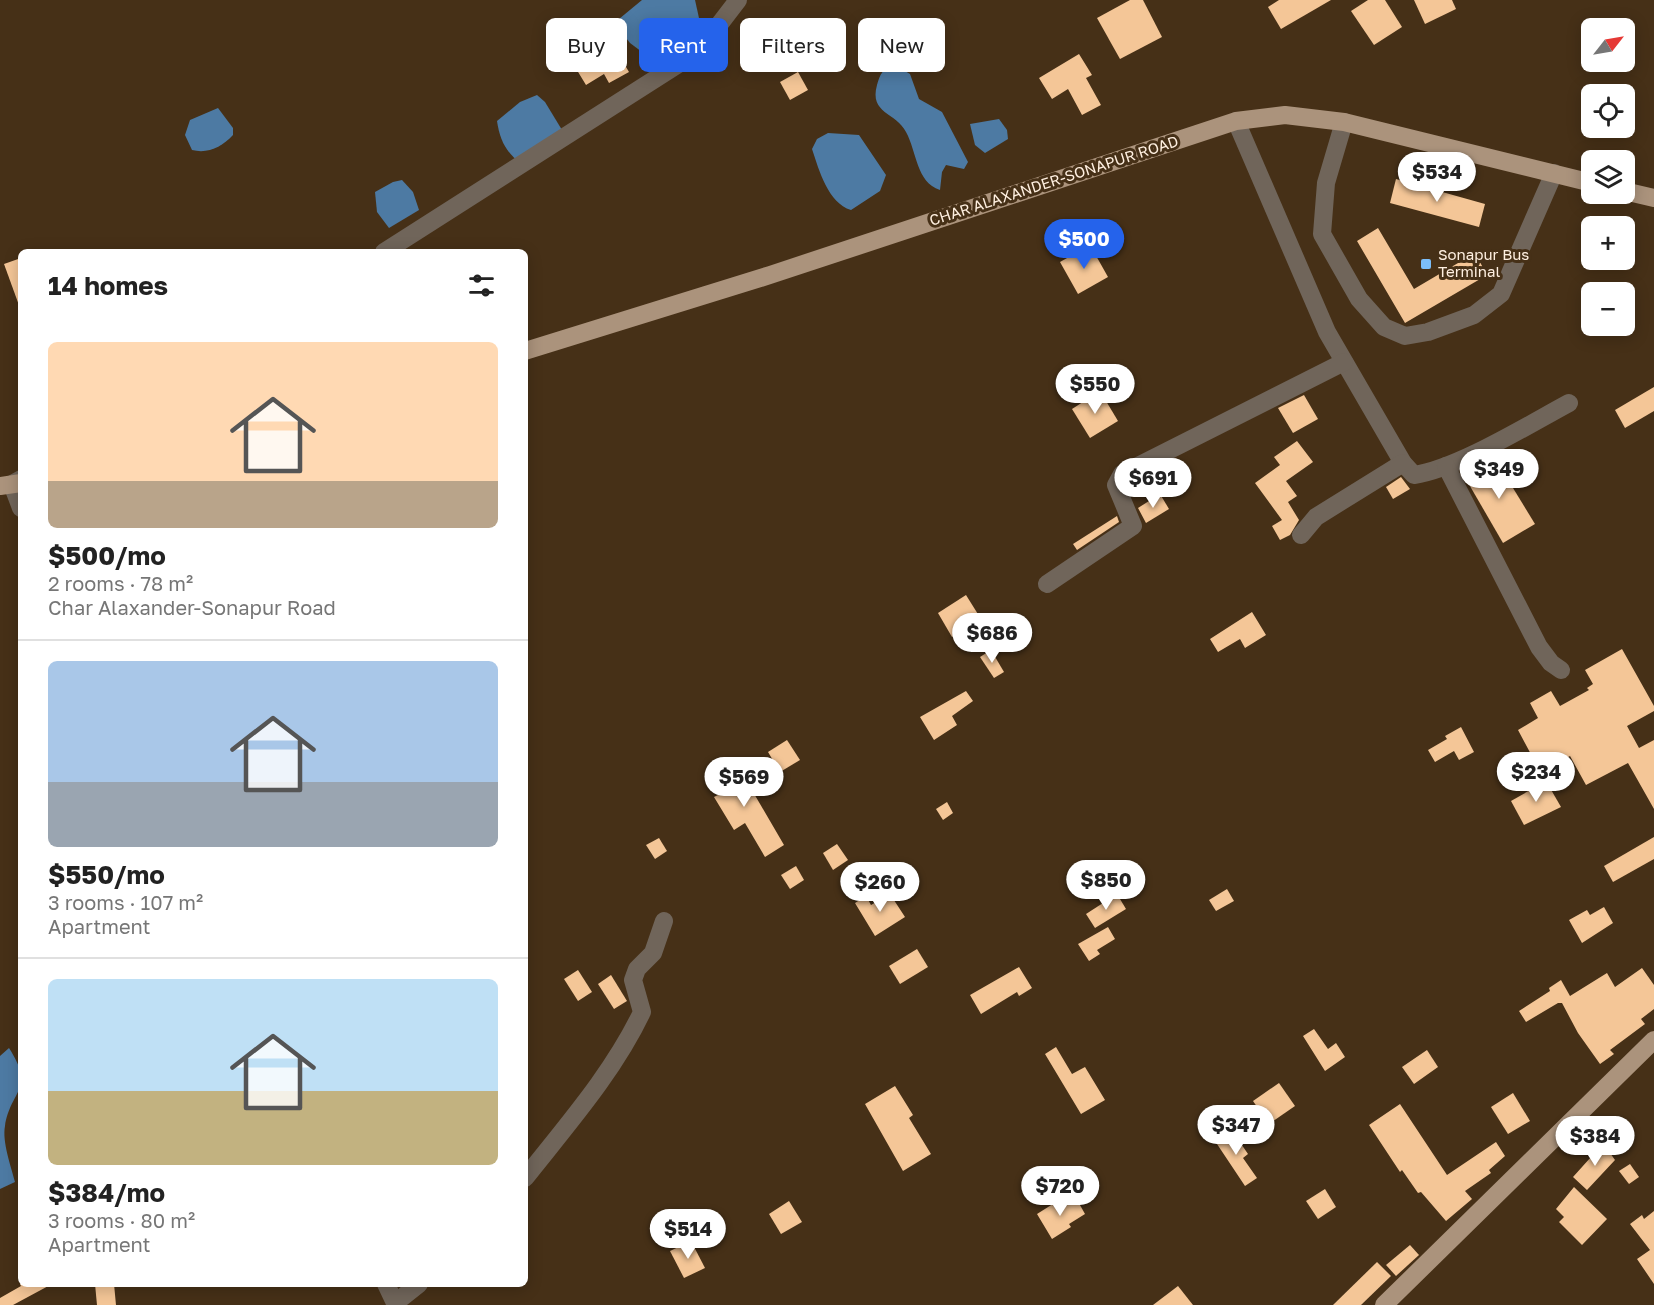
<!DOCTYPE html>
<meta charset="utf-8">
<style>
:root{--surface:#fff;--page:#f6f6f6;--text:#222;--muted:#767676;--line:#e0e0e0;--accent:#2563eb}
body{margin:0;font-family:"Golos Text",sans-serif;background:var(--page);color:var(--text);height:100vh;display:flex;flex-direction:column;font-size:22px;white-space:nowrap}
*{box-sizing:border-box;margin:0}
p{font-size:20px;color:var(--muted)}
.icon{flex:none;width:33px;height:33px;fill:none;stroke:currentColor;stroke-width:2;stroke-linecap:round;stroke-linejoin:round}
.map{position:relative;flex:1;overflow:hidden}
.drawer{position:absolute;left:18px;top:249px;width:510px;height:1038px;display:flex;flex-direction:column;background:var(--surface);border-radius:9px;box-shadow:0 3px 15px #0003}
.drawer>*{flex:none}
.top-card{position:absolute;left:546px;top:18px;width:570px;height:54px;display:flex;gap:12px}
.needle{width:39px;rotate:59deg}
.controls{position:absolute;left:1581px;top:18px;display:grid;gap:12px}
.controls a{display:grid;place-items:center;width:54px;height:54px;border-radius:9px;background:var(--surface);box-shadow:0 3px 15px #0003;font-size:30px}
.price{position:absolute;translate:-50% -51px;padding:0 14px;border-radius:21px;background:#fff;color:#222;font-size:20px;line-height:39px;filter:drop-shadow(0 2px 3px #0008)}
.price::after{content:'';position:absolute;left:50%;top:36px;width:18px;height:14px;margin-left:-9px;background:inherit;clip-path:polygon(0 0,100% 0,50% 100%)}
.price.active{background:var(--accent);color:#fff}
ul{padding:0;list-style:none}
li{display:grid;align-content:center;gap:12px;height:318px;padding:0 30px}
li+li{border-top:2px solid var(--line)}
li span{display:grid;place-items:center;height:186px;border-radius:9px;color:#555}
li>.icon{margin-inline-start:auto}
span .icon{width:108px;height:108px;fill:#fffc;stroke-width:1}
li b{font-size:26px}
h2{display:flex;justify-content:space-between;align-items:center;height:72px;padding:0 30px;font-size:26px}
.chip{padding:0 21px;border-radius:9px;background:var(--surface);box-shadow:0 3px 15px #0003;font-size:21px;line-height:54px}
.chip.active{background:var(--accent);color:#fff}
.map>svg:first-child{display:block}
.water{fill:#4d7aa3}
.building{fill:#f4c697}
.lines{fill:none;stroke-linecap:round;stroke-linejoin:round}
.minor{stroke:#70655a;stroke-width:18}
.major{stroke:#ab937c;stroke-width:18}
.poi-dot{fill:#7cbef9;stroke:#463017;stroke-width:2}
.labels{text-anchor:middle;stroke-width:6;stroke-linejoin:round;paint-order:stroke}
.street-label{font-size:15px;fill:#fff0e1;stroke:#463017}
.poi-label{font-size:15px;fill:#fff0e1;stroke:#463017;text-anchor:start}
</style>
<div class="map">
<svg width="1654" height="1305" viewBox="0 0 1654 1305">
<rect width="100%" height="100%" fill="#463017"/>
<g class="water">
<path d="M642,0H695L703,36L664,62L654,61L630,43L619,29V19Z"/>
<path d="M893,64L910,74L919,99L942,112L968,162L964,169L946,165L942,172L940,190C916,182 917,152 906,132C896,112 869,114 877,85C880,74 883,69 893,64Z"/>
<path d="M537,95L545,102L562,130L522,165C506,152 500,141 497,121L520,102Z"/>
<path d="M218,108L233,128V135C222,147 208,154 192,150L185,135L190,120Z"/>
<path d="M999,119L1007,130L1008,139L985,153L975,145L970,124Z"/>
<path d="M828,133L859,135L886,175L880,191L851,210C828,203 819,170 812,149L817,139Z"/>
<path d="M402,180L413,192L419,210L389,228L377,212L375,192L393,182Z"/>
<path d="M9,1048C36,1090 11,1089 5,1126C2,1142 11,1166 15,1182L0,1189V1056Z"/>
</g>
<g class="building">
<path d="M1130,0H1143L1162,37L1120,59L1097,18Z"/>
<path d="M1279,0H1331L1281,29L1268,7Z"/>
<path d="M1368,0H1385L1402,27L1374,45L1351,11Z"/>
<path d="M1414,0H1452L1456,9L1425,24Z"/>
<path d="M610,40L629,72L609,83L604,74L586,85L572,62Z"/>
<path d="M1079,54L1092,75L1086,78L1101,105L1082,115L1068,89L1052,99L1039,78Z"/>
<path d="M798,72L808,90L790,100L780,82Z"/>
<path d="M1396,179L1485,204L1479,227L1390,203Z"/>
<path d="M1378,228L1414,289L1475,253L1487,275L1405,323L1357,241Z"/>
<path d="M1090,245L1108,277L1078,294L1060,262Z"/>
<path d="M21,258V308H20L4,264Z"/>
<path d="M1654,387V411L1625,428L1615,410Z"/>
<path d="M1100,391L1118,421L1090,438L1072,409Z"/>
<path d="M1304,395L1318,419L1293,433L1278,408Z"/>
<path d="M1297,441L1313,462L1286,481L1297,496L1288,502L1299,520L1290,535L1280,540L1272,526L1282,520L1255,483L1280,465L1274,457Z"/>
<path d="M1494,457L1535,524L1503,543L1463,474Z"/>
<path d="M1401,477L1410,489L1393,499L1386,487Z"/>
<path d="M1160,494L1169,509L1146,523L1138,508Z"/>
<path d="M1117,516L1119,522L1077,550L1073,544Z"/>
<path d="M966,595L981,619L952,637L938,613Z"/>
<path d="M1252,612L1266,635L1245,648L1240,639L1218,652L1210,639Z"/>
<path d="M1622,649L1654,706V711L1627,726L1639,748L1654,740V809L1628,763L1586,785L1570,756L1541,773L1518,730L1538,718L1530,703L1551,691L1560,706L1589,690L1587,688L1593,684L1585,670Z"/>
<path d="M991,650L1004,672L994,678L980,657Z"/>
<path d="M966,691L973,701L952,716L957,725L934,740L920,717Z"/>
<path d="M1461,727L1474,752L1459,760L1454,751L1435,762L1428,750L1447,739L1445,736Z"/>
<path d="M787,740L800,760L780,772L768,752Z"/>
<path d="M729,761L742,783L746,780L784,845L765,857L745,823L734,830L714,797L718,795L706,776Z"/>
<path d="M1546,781L1561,807L1524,825L1511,801Z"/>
<path d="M947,802L953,813L943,820L936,809Z"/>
<path d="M1654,837V859L1613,882L1604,866Z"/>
<path d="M659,838L667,851L655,859L646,845Z"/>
<path d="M837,844L848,860L833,870L823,853Z"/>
<path d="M796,866L804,880L790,889L781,875Z"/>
<path d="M1227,889L1234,901L1216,911L1209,900Z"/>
<path d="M890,894L905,917L875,936L855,903L866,896L871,905Z"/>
<path d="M1117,894L1126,909L1095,928L1086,914Z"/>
<path d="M1604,907L1613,923L1582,943L1569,920L1587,910L1590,915Z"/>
<path d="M1108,927L1115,939L1097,950L1100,954L1089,961L1078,944Z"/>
<path d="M917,949L928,967L900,984L889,966Z"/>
<path d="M1019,967L1032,988L1019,996L1017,992L981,1014L970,995Z"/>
<path d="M1642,968L1654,985V1009L1641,1019L1645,1024L1610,1050L1614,1054L1600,1064L1578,1033L1562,1003H1558L1526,1022L1519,1011L1550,991L1549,988L1561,980L1570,996L1607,973L1615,987Z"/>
<path d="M578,970L592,992L578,1001L564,979Z"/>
<path d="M611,975L627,1001L614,1009L598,984Z"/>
<path d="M1314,1029L1328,1049L1336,1043L1345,1057L1325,1071L1303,1036Z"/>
<path d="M1056,1047L1072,1074L1085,1067L1105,1100L1081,1114L1045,1054Z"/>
<path d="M1427,1050L1438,1067L1414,1084L1402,1067Z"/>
<path d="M1279,1083L1295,1106L1269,1124L1253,1101Z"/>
<path d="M895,1086L913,1115L909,1118L931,1154L903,1171L865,1104Z"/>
<path d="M1513,1093L1530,1121L1508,1134L1491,1107Z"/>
<path d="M1400,1104L1447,1175L1496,1142L1505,1156L1489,1170L1491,1173L1465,1191L1472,1199L1446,1221L1421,1192L1418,1193L1402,1170L1400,1172L1369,1125Z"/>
<path d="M1231,1129L1248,1154L1243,1158L1257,1178L1245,1186L1215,1141Z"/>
<path d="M1603,1143L1615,1160L1587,1190L1573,1177L1591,1157L1589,1154Z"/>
<path d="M1630,1164L1639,1177L1629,1184L1619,1171Z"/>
<path d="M1574,1187L1607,1219L1582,1245L1559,1222L1564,1217L1556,1209Z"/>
<path d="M1325,1189L1336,1207L1318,1219L1306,1201Z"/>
<path d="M1076,1198L1085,1214L1069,1224L1071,1227L1052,1239L1037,1214L1056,1202L1059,1208Z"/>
<path d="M789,1201L802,1222L781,1234L769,1214Z"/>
<path d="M1654,1211V1284L1637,1259L1650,1250L1630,1224L1642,1215L1644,1219Z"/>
<path d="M691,1241L705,1268L684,1278L670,1251Z"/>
<path d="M1410,1245L1419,1255L1396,1276L1386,1265Z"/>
<path d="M1377,1262L1391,1276L1361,1305H1333Z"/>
<path d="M20,1284H52L13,1305H0V1298L21,1286Z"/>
<path d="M95,1284H114L116,1305H97Z"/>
<path d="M1178,1286L1193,1305H1153Z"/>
</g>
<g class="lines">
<g class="minor">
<path d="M1236,121L1327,332L1403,463L1414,475C1457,469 1528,425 1569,403"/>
<path d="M1344,122L1326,183L1322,234L1359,299L1384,327L1405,336L1428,332L1474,315L1501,294L1554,173"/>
<path d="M384,252L699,51L738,0"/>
<path d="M1446,466L1539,647L1551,663L1561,670"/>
<path d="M21,479L12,484L21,508"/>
<path d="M1301,535L1316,517L1403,463"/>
<path d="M1047,584L1133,526L1116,485L1122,474L1344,362"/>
<path d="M525,1178C566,1126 613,1073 642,1012L633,980L637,969L653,953L664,921"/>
<path d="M386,1284L396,1305"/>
<path d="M395,1303L419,1284"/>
</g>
<g class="major">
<path d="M1624,191L1654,198"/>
<path d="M525,351L770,275L1236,121L1285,115L1344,122L1592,183"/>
<path d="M0,486L21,483"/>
<path d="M1384,1305L1654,1040"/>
</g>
</g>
<rect class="poi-dot" x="1420" y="258" width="12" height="12" rx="3"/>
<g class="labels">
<g class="street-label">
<text transform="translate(1054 181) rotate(-18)" y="5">CHAR ALAXANDER-SONAPUR ROAD</text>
</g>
<g class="poi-label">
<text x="1438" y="260">Sonapur Bus<tspan x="1438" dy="17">Terminal</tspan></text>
</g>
</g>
</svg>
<div class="controls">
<a><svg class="needle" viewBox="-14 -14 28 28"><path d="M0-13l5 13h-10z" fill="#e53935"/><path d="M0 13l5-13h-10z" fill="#767676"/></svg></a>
<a><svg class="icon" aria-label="locate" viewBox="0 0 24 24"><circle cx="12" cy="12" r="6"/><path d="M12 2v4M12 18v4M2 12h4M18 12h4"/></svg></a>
<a><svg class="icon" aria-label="layers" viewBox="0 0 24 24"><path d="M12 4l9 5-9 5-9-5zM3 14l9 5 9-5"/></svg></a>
<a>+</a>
<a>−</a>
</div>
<b class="price" style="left:1437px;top:203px">$534</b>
<b class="price active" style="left:1084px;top:270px">$500</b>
<b class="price" style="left:1095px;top:415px">$550</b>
<b class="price" style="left:1499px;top:500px">$349</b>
<b class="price" style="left:1153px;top:509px">$691</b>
<b class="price" style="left:992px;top:664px">$686</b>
<b class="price" style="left:1536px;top:803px">$234</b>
<b class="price" style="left:744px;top:808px">$569</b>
<b class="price" style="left:1106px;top:911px">$850</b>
<b class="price" style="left:880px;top:913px">$260</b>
<b class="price" style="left:1236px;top:1156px">$347</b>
<b class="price" style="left:1595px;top:1167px">$384</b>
<b class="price" style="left:1060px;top:1217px">$720</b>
<b class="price" style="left:688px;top:1260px">$514</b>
<div class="top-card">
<a class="chip">Buy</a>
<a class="chip active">Rent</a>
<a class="chip">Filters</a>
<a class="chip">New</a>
</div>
<section class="drawer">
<h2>14 homes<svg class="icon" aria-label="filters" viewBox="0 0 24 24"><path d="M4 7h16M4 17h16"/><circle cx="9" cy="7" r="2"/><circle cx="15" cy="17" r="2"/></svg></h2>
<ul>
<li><span style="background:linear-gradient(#ffd9b3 75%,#b9a48a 0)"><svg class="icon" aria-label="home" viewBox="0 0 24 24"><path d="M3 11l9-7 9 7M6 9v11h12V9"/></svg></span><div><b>$500/mo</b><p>2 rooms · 78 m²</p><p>Char Alaxander-Sonapur Road</p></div></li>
<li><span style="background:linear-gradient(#a9c7e8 65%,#9aa5b1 0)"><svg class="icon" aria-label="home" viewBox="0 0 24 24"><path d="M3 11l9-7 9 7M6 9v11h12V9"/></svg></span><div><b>$550/mo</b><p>3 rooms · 107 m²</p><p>Apartment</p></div></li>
<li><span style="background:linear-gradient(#bfe0f5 60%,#c2b280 0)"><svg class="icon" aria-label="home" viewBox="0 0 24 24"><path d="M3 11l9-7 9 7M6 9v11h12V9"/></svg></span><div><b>$384/mo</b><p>3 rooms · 80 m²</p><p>Apartment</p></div></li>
</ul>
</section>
</div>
